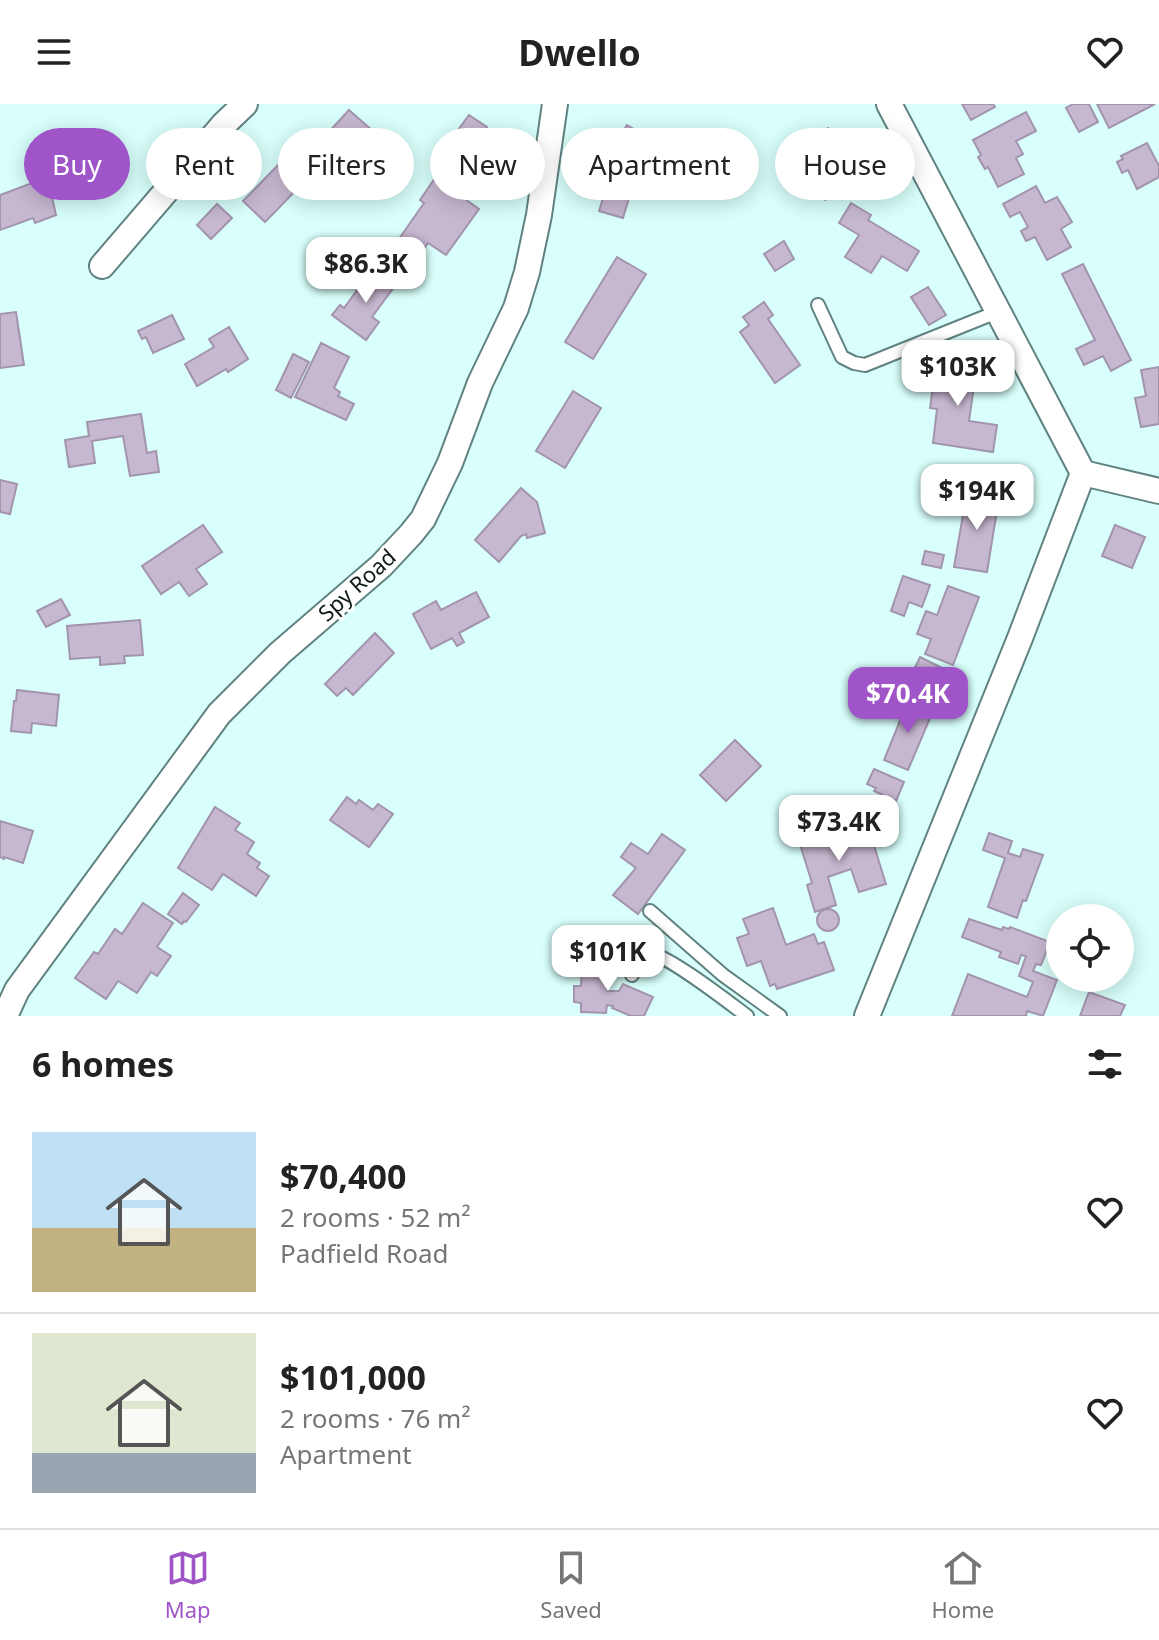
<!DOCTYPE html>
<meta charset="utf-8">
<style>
:root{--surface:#fff;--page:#f6f6f6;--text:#222;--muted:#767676;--line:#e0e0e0;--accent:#9f55c8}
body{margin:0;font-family:"Noto Sans",sans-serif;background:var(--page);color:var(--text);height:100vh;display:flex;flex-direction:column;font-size:30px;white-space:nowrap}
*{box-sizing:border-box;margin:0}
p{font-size:26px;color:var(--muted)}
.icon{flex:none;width:44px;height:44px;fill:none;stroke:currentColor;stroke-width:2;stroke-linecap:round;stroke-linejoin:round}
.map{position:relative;height:912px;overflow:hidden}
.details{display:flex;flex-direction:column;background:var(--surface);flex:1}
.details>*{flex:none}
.top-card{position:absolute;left:24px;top:24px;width:1112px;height:72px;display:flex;gap:16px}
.fabs{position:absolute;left:1046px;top:800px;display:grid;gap:16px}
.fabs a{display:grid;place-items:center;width:88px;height:88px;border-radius:50%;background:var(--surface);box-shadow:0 4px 20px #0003;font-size:40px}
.price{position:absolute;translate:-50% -68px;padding:0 18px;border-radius:16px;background:#fff;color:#222;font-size:26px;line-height:52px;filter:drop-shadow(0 2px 4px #0008)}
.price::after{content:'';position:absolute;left:50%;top:48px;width:24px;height:18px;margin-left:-12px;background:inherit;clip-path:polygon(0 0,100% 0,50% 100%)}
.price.active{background:var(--accent);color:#fff}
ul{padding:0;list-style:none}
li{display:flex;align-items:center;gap:24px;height:200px;padding:0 32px}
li+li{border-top:2px solid var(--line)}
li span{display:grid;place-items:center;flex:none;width:224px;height:160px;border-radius:0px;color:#555}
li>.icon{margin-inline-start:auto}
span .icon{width:96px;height:96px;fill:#fffc;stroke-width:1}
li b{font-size:34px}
h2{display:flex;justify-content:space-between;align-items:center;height:96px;padding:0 32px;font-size:34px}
.chip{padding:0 28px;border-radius:36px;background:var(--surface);box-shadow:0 4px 20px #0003;font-size:28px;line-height:72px}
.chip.active{background:var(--accent);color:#fff}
header{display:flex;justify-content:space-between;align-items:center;height:104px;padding:0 32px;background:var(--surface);font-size:36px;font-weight:700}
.tabs{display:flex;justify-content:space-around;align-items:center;height:112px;border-top:2px solid var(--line);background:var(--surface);font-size:22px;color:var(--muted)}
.tabs a{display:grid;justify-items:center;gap:4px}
.tabs .active{color:var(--accent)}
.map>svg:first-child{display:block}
.building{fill:#c7b8d1;stroke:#a394ad;stroke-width:2}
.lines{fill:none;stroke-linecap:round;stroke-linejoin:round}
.lane-casing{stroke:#608381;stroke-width:16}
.street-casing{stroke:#608381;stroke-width:28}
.lane{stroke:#fff;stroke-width:12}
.street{stroke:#fff;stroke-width:24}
.labels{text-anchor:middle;stroke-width:6;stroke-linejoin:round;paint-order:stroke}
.street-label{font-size:22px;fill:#0d1b1a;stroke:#fff}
</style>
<header><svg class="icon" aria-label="menu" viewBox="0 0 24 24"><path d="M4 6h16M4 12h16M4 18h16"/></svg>Dwello<svg class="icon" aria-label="heart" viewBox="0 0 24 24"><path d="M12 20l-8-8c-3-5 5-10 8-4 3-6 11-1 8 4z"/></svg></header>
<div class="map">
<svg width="1159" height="912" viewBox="0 0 1159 912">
<rect width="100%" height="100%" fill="#d8fffb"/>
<g class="building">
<path d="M962,0H993L995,3L971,16Z"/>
<path d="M1073,0H1089L1098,18L1079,28L1066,4Z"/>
<path d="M1097,0H1155L1109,24Z"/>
<path d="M349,6L382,35L355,64L344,54L328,71L307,52Z"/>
<path d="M1026,8L1036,27L1016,37L1023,50L1016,54L1024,70L998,83L988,63L985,65L978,53L981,51L973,36Z"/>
<path d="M469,11L487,23L473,42L477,45L469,57L447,41Z"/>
<path d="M627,21L661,41L652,57L642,52L641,54L623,114L599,107L612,64L609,63L614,46L617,47L621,39L617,37Z"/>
<path d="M828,24L844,53L838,56L841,62L844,60L855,80L825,96L813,75L810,76L792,43Z"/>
<path d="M1147,39L1159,62V73L1137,85L1128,66L1122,69L1117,58L1123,55L1121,52Z"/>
<path d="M282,57L304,78L265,118L243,97Z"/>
<path d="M451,57L465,66L456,79L459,81L454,87L479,105L446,151L428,139L420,150L399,135L424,99L420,96L435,74L437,76Z"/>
<path d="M48,73L55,92L52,93L56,111L35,119L33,114L0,126V91Z"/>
<path d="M1036,82L1045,99L1057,93L1072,118L1061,125L1071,143L1047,156L1035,133L1026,137L1021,127L1028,123L1020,108L1010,113L1003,100Z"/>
<path d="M851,99L871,111L868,116L919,147L907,167L882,152L871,169L845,153L859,131L839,119Z"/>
<path d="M217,100L232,114L211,135L197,121Z"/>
<path d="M784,137L794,155L775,167L764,150Z"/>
<path d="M617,153L646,170L593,255L565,238Z"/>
<path d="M1083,160L1131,256L1111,267L1103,252L1084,261L1076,245L1095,236L1062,170Z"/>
<path d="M378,165L397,179L372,213L379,218L366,236L332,211L340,201L344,204L366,174L370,177Z"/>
<path d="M928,183L946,211L929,221L911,193Z"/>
<path d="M764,198L773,211L768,215L800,261L775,279L740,228L749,221L743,213Z"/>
<path d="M16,208L24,261L0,264V210Z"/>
<path d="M172,211L184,235L153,249L146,233L142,235L138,227Z"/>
<path d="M229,223L248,255L228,268L226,265L197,282L185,260L214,243L209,235Z"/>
<path d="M321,239L349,253L334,284L340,288L338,292L354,300L346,316L295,293Z"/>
<path d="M293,250L309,258L291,294L276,286Z"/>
<path d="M937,254L977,260L969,317L997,321L993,348L933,339L937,305L930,304Z"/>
<path d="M1159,263V320L1141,323L1135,294L1146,292L1141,266Z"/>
<path d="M573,287L601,304L565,364L536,347Z"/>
<path d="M141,310L147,349L156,347L159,368L130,372L123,332L92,337L95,359L69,363L65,336L89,332L87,318Z"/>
<path d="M0,376L17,380L10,410L0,408Z"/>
<path d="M521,384L537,398L545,429L527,434L526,430L521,432L499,458L475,436Z"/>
<path d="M967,388L999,394L987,468L954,463Z"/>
<path d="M203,421L222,448L196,465L207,480L189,492L179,478L161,490L142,462Z"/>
<path d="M1115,421L1145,433L1132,464L1102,452Z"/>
<path d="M925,447L944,451L941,464L922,460Z"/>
<path d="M903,472L930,481L922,503L909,498L904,512L891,507Z"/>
<path d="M948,482L979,493L953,561L925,550L931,535L917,530L926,507L937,511Z"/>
<path d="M476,488L489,513L459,529L464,538L457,542L452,534L431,545L413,510L436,497L441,506Z"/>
<path d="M61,495L70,511L46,523L37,507Z"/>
<path d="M140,516L143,551L124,552L125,559L100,561V553L70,555L67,522Z"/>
<path d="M375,529L394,549L353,591L346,584L337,592L325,580Z"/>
<path d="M920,553L948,567L937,588L910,574Z"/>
<path d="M17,586L59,591L56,622L32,619L31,629L11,627L14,597H16Z"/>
<path d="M908,597L933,607L908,666L884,656Z"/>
<path d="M735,636L761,662L726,697L700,671Z"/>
<path d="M874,665L904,678L896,697L874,687L876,684L867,680Z"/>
<path d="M347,693L356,700L359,696L373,706L378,700L393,710L369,743L330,716Z"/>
<path d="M215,703L240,719L235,726L254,738L247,750L260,759L257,764L269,772L256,792L223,770L212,786L178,764Z"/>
<path d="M0,717L33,727L23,759L4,753V755L0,753Z"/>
<path d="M845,720L851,738L871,732L886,780L859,788L851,765L828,773L836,801L815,808L807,781L812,779L798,734Z"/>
<path d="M989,729L1012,737L1008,749L1020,753L1023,745L1043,751L1026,797L1023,796L1017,814L988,803L1005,754L983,746Z"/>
<path d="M662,730L685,746L638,810L613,791L636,764L621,753L631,739L648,750Z"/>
<path d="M183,789L199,801L186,818L184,817L182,820L168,810Z"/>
<path d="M143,799L173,819L157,843L171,852L157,872L151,868L137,889L118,877L106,895L75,874L94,848L98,850L115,825L122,830Z"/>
<path d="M773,804L786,841L814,830L818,840L824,838L834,866L777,885L775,880L770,882L761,857L747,862L737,834L749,830L743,815Z"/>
<circle cx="828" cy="816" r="11"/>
<path d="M969,815L1002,826L1003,823L1009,825L1010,823L1050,838L1041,861L1036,860L1033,867L1057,876L1043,912L1027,907L1026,912H952L968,870L1027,893L1033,878L1019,872L1026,852L1021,851L1018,860L999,853L1001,848L962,833Z"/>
<path d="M582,859L608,860L607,865H611L610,883H607V887H619L623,880L653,893L644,912H631L612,904L613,902L607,901L606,909L581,908V899L574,898V882H581Z"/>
<path d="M1089,888L1125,901L1120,912H1080Z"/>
</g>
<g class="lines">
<defs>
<g id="lane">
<path d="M818,201L842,253L854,259L865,261L997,208"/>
<path d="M650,807L723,871L780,912"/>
<path d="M632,871C634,865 635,853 642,849C656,841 732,901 747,912"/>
</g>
<g id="street">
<path d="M102,162L223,21L245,0"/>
<path d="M1083,369L1159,387"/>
<path d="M5,912L17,886L219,610L280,549L381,462L411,430L423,415L450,359L480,279L516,204L527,168L539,111L555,0"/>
<path d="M867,912L1020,534L1083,369L889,0"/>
</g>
</defs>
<use href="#lane" class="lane-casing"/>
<use href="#street" class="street-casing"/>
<use href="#lane" class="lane"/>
<use href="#street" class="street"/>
</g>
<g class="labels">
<g class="street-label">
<text transform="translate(357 481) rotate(-42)" y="8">Spy Road</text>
</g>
</g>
</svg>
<div class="fabs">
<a><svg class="icon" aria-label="locate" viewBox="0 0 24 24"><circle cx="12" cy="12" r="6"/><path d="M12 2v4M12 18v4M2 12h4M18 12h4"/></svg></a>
</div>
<b class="price" style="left:366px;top:201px">$86.3K</b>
<b class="price" style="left:958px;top:304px">$103K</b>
<b class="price" style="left:977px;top:428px">$194K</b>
<b class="price active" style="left:908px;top:631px">$70.4K</b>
<b class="price" style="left:839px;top:759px">$73.4K</b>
<b class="price" style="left:608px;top:889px">$101K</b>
<div class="top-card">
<a class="chip active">Buy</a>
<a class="chip">Rent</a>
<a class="chip">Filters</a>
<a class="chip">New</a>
<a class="chip">Apartment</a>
<a class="chip">House</a>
</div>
</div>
<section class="details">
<h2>6 homes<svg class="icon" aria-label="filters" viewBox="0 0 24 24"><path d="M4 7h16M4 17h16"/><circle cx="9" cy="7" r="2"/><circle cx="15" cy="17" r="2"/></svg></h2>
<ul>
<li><span style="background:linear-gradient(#bfe0f5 60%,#c2b280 0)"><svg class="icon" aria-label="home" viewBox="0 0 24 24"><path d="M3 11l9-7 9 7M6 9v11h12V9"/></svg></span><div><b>$70,400</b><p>2 rooms · 52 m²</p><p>Padfield Road</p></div><svg class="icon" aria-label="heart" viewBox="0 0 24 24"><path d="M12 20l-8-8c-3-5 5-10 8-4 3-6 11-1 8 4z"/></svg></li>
<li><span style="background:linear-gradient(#dfe7d0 75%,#9aa5b1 0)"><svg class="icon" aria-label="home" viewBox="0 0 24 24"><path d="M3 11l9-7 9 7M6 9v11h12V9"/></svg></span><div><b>$101,000</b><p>2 rooms · 76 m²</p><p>Apartment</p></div><svg class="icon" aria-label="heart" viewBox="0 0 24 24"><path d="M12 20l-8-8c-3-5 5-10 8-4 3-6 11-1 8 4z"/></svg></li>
</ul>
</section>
<nav class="tabs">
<a class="active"><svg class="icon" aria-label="map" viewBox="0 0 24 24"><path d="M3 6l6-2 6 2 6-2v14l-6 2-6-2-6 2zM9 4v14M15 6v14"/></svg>Map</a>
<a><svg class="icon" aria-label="saved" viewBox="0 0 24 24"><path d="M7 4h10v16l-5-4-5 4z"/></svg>Saved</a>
<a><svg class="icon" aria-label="home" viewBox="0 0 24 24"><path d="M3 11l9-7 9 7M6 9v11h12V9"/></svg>Home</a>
</nav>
